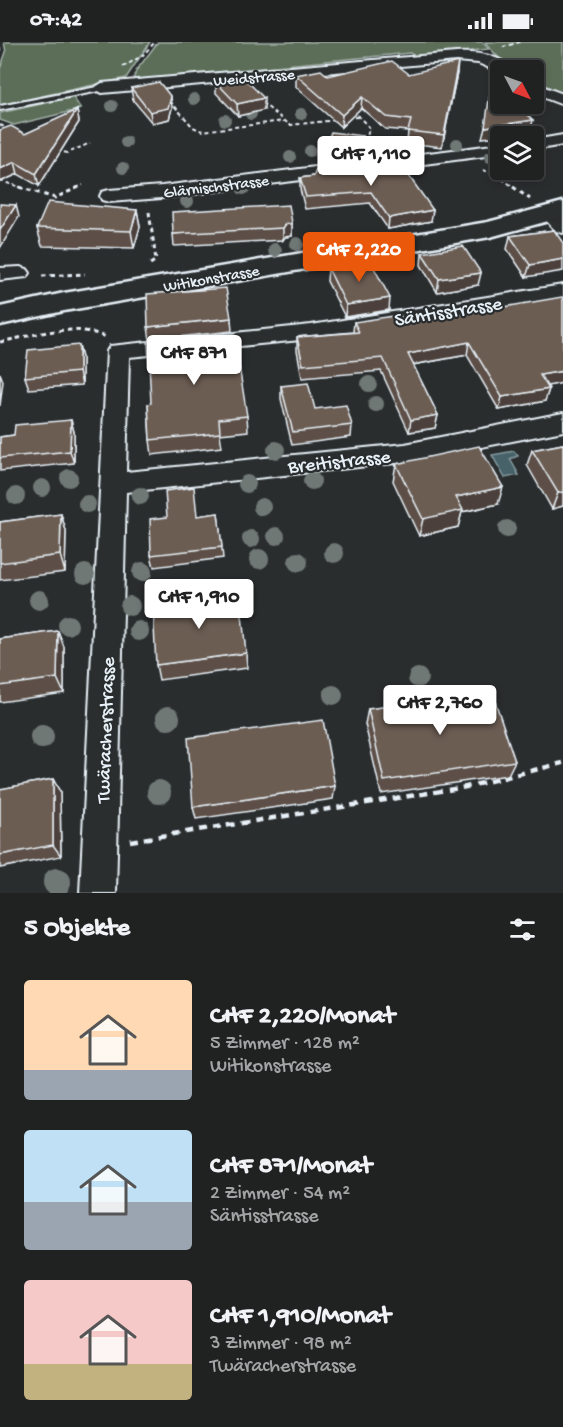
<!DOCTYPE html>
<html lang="de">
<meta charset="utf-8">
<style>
:root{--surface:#202222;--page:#2d2f2f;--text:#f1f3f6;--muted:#a2a4a5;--line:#3d3f40;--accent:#ea580c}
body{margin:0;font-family:"Gochi Hand",sans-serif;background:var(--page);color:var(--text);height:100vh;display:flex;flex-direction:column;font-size:22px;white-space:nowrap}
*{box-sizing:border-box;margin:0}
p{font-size:20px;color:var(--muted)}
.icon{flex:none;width:33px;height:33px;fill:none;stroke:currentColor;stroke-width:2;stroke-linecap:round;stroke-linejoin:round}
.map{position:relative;height:851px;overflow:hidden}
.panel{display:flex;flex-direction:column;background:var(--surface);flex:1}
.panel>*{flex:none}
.needle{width:39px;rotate:131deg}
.tools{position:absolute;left:490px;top:18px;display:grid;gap:12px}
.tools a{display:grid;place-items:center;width:54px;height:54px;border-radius:6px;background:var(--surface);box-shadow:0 3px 9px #0003,0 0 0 2px var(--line);font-size:30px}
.price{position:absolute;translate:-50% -51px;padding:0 14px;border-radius:6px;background:#fff;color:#222;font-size:20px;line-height:39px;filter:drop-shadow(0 2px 3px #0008)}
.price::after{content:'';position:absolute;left:50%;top:36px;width:18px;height:14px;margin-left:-9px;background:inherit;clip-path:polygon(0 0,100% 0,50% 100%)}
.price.selected{background:var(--accent);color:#fff}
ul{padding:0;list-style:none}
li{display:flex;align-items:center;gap:18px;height:150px;padding:0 24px}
li span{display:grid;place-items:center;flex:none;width:168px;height:120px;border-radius:6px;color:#555}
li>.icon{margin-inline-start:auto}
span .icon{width:72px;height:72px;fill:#fffc;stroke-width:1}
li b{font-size:26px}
h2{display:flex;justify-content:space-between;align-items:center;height:72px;padding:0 24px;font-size:26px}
.status{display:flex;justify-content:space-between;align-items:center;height:42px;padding:0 30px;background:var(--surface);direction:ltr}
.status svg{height:16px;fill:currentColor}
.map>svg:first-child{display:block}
.green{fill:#5c6e58;stroke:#a2b0a8;stroke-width:1.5}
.water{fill:#466369;stroke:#879ca2;stroke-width:1.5}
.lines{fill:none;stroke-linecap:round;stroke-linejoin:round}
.lane-casing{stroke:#e8f1f8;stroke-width:4}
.street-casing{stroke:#e8f1f8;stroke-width:4}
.secondary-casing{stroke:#e8f1f8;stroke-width:5}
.path-far2{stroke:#e8f1f8;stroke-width:2;stroke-dasharray:4 3;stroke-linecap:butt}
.path-far1{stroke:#e8f1f8;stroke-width:3;stroke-dasharray:4.5 4;stroke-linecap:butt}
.path{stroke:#e8f1f8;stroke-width:4.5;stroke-dasharray:8 6;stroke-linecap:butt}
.lane{fill:#2a2d2e;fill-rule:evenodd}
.street{fill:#2a2d2e;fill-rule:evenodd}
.secondary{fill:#2a2d2e;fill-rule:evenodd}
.tree{fill:#707876}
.wall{fill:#5d5047;stroke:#e8f1f8;stroke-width:1.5}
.shaded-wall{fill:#4c413a;stroke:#e8f1f8;stroke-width:1.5}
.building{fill:#6c5d53;stroke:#e8f1f8;stroke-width:1.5}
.labels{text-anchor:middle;stroke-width:4.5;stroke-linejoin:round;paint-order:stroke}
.far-street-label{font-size:16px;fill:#e8f1f8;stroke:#2a2d2e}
.street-label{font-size:20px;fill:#e8f1f8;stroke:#2a2d2e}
</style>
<div class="status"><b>07:42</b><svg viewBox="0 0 49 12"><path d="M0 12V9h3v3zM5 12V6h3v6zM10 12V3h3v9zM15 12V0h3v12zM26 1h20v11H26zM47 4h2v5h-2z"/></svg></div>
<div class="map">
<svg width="563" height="851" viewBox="0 0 563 851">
<rect width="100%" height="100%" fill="#2a2d2e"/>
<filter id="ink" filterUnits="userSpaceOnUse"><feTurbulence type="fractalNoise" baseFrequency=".0167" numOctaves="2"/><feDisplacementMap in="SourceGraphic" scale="12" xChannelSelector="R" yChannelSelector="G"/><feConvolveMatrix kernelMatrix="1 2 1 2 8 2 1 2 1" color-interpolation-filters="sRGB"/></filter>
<g filter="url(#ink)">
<g class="green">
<path d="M4,0H150L126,36L0,63V27L6,10Z"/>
<path d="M158,0H482L489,7L416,15L410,11L275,24L276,28L133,39L136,29Z"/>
<path d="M485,0H563V52L534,38V28C508,28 500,19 485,0Z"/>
<path d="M73,55L81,67L14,83L0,78V71Z"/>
</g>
<path class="water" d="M514,409L518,414L510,417L519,433L505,436L492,413Z"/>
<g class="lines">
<defs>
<path id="lane" d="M102,44L106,46L105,48L0,68V64Z"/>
<g id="street">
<path d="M456,11C475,10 501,13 514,28H501V31L478,21L456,19L102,51L94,46L102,41Z"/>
<path d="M534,41L563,52V63L534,52Z"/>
<path d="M563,93V103L534,108V98Z"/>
<path d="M501,102V112L162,156L109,160L102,158L100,154L102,150L109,148L162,144Z"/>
<path d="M549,166L556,168L563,175V191L556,189L540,172L542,168Z"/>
<path d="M20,225L27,227L30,231L27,235L0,238V226Z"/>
<path d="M563,243V257L311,297L129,315L126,430L405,402L563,371V389L405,420L126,450L116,851H80L107,309L110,304L311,283Z"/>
</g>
<path id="secondary" d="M563,160V175L490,195L64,269L0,283V265L64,251L488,180Z"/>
</defs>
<use href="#lane" class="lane-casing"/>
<use href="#street" class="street-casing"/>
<use href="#secondary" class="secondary-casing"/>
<g class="path-far2">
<path d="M503,5L520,0"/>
<path d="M0,6V19"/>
<path d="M123,25L142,14L155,0"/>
<path d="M170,59L193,85L202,89L284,79"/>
<path d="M262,61L290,83L337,78"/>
<path d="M357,73L369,85L365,106"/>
<path d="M347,76L358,75"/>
<path d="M0,83L10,87"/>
<path d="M57,109L68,111L90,101"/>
<path d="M483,128L497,133L515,146"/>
<path d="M0,139L24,146"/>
<path d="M76,146L83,143"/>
</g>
<g class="path-far1">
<path d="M19,145L55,156L79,145"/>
<path d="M513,145L530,157"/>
<path d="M149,170L156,218L150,222"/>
<path d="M42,234L85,232"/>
<path d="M0,300C36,293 71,280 106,295"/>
</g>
<path class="path" d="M130,799L466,745L563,721"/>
<use href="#lane" class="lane"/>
<use href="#street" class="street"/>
<use href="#secondary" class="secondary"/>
</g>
<g class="tree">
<circle cx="194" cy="57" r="6"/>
<circle cx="112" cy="64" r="6"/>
<circle cx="251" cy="72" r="6"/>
<circle cx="301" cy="72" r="6"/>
<circle cx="225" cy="78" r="6"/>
<circle cx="126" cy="100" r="6"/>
<circle cx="457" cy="102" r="6"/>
<circle cx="310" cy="109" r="6"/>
<circle cx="290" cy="115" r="6"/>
<circle cx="490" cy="115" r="6"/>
<circle cx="123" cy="126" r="6"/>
<circle cx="243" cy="146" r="7"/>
<circle cx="187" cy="159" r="7"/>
<circle cx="297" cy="202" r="7"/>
<circle cx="275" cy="208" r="7"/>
<circle cx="369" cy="342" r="8"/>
<circle cx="376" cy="362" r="8"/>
<circle cx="276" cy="408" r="9"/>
<circle cx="69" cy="436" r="9"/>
<circle cx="312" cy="439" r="9"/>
<circle cx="247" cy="442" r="9"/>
<circle cx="42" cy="446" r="9"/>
<circle cx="16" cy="454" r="9"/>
<circle cx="140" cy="454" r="9"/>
<circle cx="87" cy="462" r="9"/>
<circle cx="262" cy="465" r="9"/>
<circle cx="507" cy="487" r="9"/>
<circle cx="276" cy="494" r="9"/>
<circle cx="251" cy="497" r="9"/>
<circle cx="334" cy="511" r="10"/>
<circle cx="259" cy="517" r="10"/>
<circle cx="298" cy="520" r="10"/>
<circle cx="142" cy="530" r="10"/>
<circle cx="85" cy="532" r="10"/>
<circle cx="39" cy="558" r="10"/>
<circle cx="130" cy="564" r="10"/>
<circle cx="68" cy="583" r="10"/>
<circle cx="139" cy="589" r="10"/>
<circle cx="418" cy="636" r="10"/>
<circle cx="333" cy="653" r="10"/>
<circle cx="168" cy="676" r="12"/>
<circle cx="42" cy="695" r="12"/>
<circle cx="159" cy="750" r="12"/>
<circle cx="57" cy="840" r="14"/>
</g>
<g class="wall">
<path d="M457,31L442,105L407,101L408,89L385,87L361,66L341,85L296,45V33L328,34Z"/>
<path d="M216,40L264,68L238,74L216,51Z"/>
<path d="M131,46L172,66L169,77L152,81L133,58Z"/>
<path d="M77,68L79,80L39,144L18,132L0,140V88L25,92Z"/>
<path d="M353,126L431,179L388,187L370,161L305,167L300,147V136L314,134Z"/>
<path d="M137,168L140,185L134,206L42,204L37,186Z"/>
<path d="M292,181V194L285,195L283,198L174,204L173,192Z"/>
<path d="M554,188L526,235L507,207L510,194Z"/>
<path d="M422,211L478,243L437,250L421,223Z"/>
<path d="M328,226L389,268L345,275L327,239Z"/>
<path d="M563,256V341L547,344L549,347L545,359L499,368L467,313L413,323L438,373L435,386L409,390L381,329L302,336L297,308V295L353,290L354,280L404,281L417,280Z"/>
<path d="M231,276L232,289L150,298L148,285Z"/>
<path d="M79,303L82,316V343L29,347L25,335Z"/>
<path d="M281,344L315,367L352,383L351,395L292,403L281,357Z"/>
<path d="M148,362L247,374L248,389L220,392L222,405L152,413L150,398Z"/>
<path d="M71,378L74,390V421L0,429V395L14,393Z"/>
<path d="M563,402V464L552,467L527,423L532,408Z"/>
<path d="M396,422L498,462L462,470L458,485L419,494L393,439Z"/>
<path d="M218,471L223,516L154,525L151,513L198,474Z"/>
<path d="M61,472L66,489L65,530L0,538V480Z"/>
<path d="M58,589L64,605V651L0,660V597Z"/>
<path d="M246,611L247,626L159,638L156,623Z"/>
<path d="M368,667L515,719L508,733L381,752L365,682Z"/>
<path d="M53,737L60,750L61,814L0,826V747Z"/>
<path d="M335,744L333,757L196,777L193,765Z"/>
</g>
<g class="shaded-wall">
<path d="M458,20L457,31L442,105L444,93Z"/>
<path d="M171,55L172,66L169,77L152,81L150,70Z"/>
<path d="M362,55L361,66L341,85L342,73Z"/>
<path d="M264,56V68L238,74L237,62Z"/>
<path d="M77,68L79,80L39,144L36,132Z"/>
<path d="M533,78L530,90L482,96L485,85Z"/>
<path d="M363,94L362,106L358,118L322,122L323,110Z"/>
<path d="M15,120L18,132L0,140V127Z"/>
<path d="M16,163L19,175L0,206V188Z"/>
<path d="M137,168L140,185L134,206L131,189Z"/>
<path d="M433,168L431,179L388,187L389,176Z"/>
<path d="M292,181V194L285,195L283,198V186L285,183Z"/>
<path d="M563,217V229L526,235L530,223Z"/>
<path d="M481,231L478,243L437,250L439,237Z"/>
<path d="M390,256L389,268L345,275L346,263Z"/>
<path d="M469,300L467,313L406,324L408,312Z"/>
<path d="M79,303L82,316V343L79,330Z"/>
<path d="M563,329V341L537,346L540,333Z"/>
<path d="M0,331L3,339L0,364Z"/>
<path d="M549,347L545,359L499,368L502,355Z"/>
<path d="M438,373L435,386L409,390L411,378Z"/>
<path d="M71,378L74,390V421L70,409Z"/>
<path d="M503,445L498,462L462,470L458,485L419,494L423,477L456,455Z"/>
<path d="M563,450V464L552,467L558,451Z"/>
<path d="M61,472L66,489L65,530L60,513Z"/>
<path d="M58,589L64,605V651L57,636Z"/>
<path d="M53,737L60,750L61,814L53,803Z"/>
</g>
<g class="building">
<path d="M392,19L409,32L458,20L444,93L408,89L411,78L386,75L362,55L342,73L296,33L321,28L328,34Z"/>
<path d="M493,30L501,36V62H523L522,67L533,78L485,85Z"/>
<path d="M242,34L264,56L237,62L216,40Z"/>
<path d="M159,40L171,55L168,66L150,70L131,46Z"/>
<path d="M77,68L36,132L15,120L0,127V88L11,84L25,92Z"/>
<path d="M331,90L363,94L358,106L323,110Z"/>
<path d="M399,120L433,168L389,176L371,150L306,155L300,136L314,134L316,127L353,123L352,126Z"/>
<path d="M48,160L137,168L131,189L37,186Z"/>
<path d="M0,162L16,163L0,188Z"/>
<path d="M289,163L292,181L285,183L283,186L173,192L172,170Z"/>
<path d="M554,188L563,201V217L530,223L510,194Z"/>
<path d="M463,204L481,231L439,237L422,211Z"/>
<path d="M371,220L390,256L346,263L328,226Z"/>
<path d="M226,246L231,276L148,285L147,252Z"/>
<path d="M562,255L563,256V329L540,333L549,347L502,355L469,300L408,312L438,373L411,378L383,316L303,323L297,295L359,290L354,280L400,273L404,281L417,280Z"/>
<path d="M234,292L247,374L219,377L220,391L150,398L148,362L151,361L148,300Z"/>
<path d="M79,303V330L25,335L28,308Z"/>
<path d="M308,341L315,367L346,363L352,383L293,390L281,344Z"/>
<path d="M71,378L70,409L0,416V395L14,393L15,383Z"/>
<path d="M563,402V450L558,451L532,408Z"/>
<path d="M479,404L503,445L456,455L463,468L423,477L396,422Z"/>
<path d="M194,445L197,474L218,471L222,505L151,513L150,477L167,475L165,449Z"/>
<path d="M61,472L60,513L0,521V480Z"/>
<path d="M240,554L246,611L156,623L153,565Z"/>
<path d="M58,589L57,636L0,644V597Z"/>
<path d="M492,650L515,719L384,739L368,667Z"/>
<path d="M323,678L335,744L193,765L188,696Z"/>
<path d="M53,737V803L0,813V747Z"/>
</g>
</g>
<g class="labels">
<g class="far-street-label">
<text transform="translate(254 34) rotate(-5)" y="6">Weidstrasse</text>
<text transform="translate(216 143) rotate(-7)" y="6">Glärnischstrasse</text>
<text transform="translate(211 235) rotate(-10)" y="6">Witikonstrasse</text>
</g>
<g class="street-label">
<text transform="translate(448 268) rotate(-9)" y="7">Säntisstrasse</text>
<text transform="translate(339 418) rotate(-6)" y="7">Breitistrasse</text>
<text transform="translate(104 688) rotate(-88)" y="7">Twäracherstrasse</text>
</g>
</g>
</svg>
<div class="tools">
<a><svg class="needle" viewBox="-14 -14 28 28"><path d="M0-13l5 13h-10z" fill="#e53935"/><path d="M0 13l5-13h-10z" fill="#a2a4a5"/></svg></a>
<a><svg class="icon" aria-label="layers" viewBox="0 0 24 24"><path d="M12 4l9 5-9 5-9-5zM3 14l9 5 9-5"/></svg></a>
</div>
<b class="price" style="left:371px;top:145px">CHF 1,110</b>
<b class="price selected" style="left:359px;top:241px">CHF 2,220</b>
<b class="price" style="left:194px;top:344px">CHF 871</b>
<b class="price" style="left:199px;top:588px">CHF 1,910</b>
<b class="price" style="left:440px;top:694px">CHF 2,760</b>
</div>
<section class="panel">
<h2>5 Objekte<svg class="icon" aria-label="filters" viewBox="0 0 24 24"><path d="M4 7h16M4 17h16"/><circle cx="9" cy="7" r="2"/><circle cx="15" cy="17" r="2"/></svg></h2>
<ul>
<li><span style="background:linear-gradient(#ffd9b3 75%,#9aa5b1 0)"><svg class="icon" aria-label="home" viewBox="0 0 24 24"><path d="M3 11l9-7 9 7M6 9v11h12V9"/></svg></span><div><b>CHF 2,220/Monat</b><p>5 Zimmer · 128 m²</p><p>Witikonstrasse</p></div></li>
<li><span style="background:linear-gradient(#bfe0f5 60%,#9aa5b1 0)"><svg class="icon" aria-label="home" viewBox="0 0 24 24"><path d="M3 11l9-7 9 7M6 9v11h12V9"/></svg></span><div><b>CHF 871/Monat</b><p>2 Zimmer · 54 m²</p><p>Säntisstrasse</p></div></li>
<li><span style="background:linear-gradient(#f6c9c9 70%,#c2b280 0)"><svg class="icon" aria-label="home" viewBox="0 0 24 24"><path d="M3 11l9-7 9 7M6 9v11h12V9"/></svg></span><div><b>CHF 1,910/Monat</b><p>3 Zimmer · 98 m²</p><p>Twäracherstrasse</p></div></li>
</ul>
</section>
